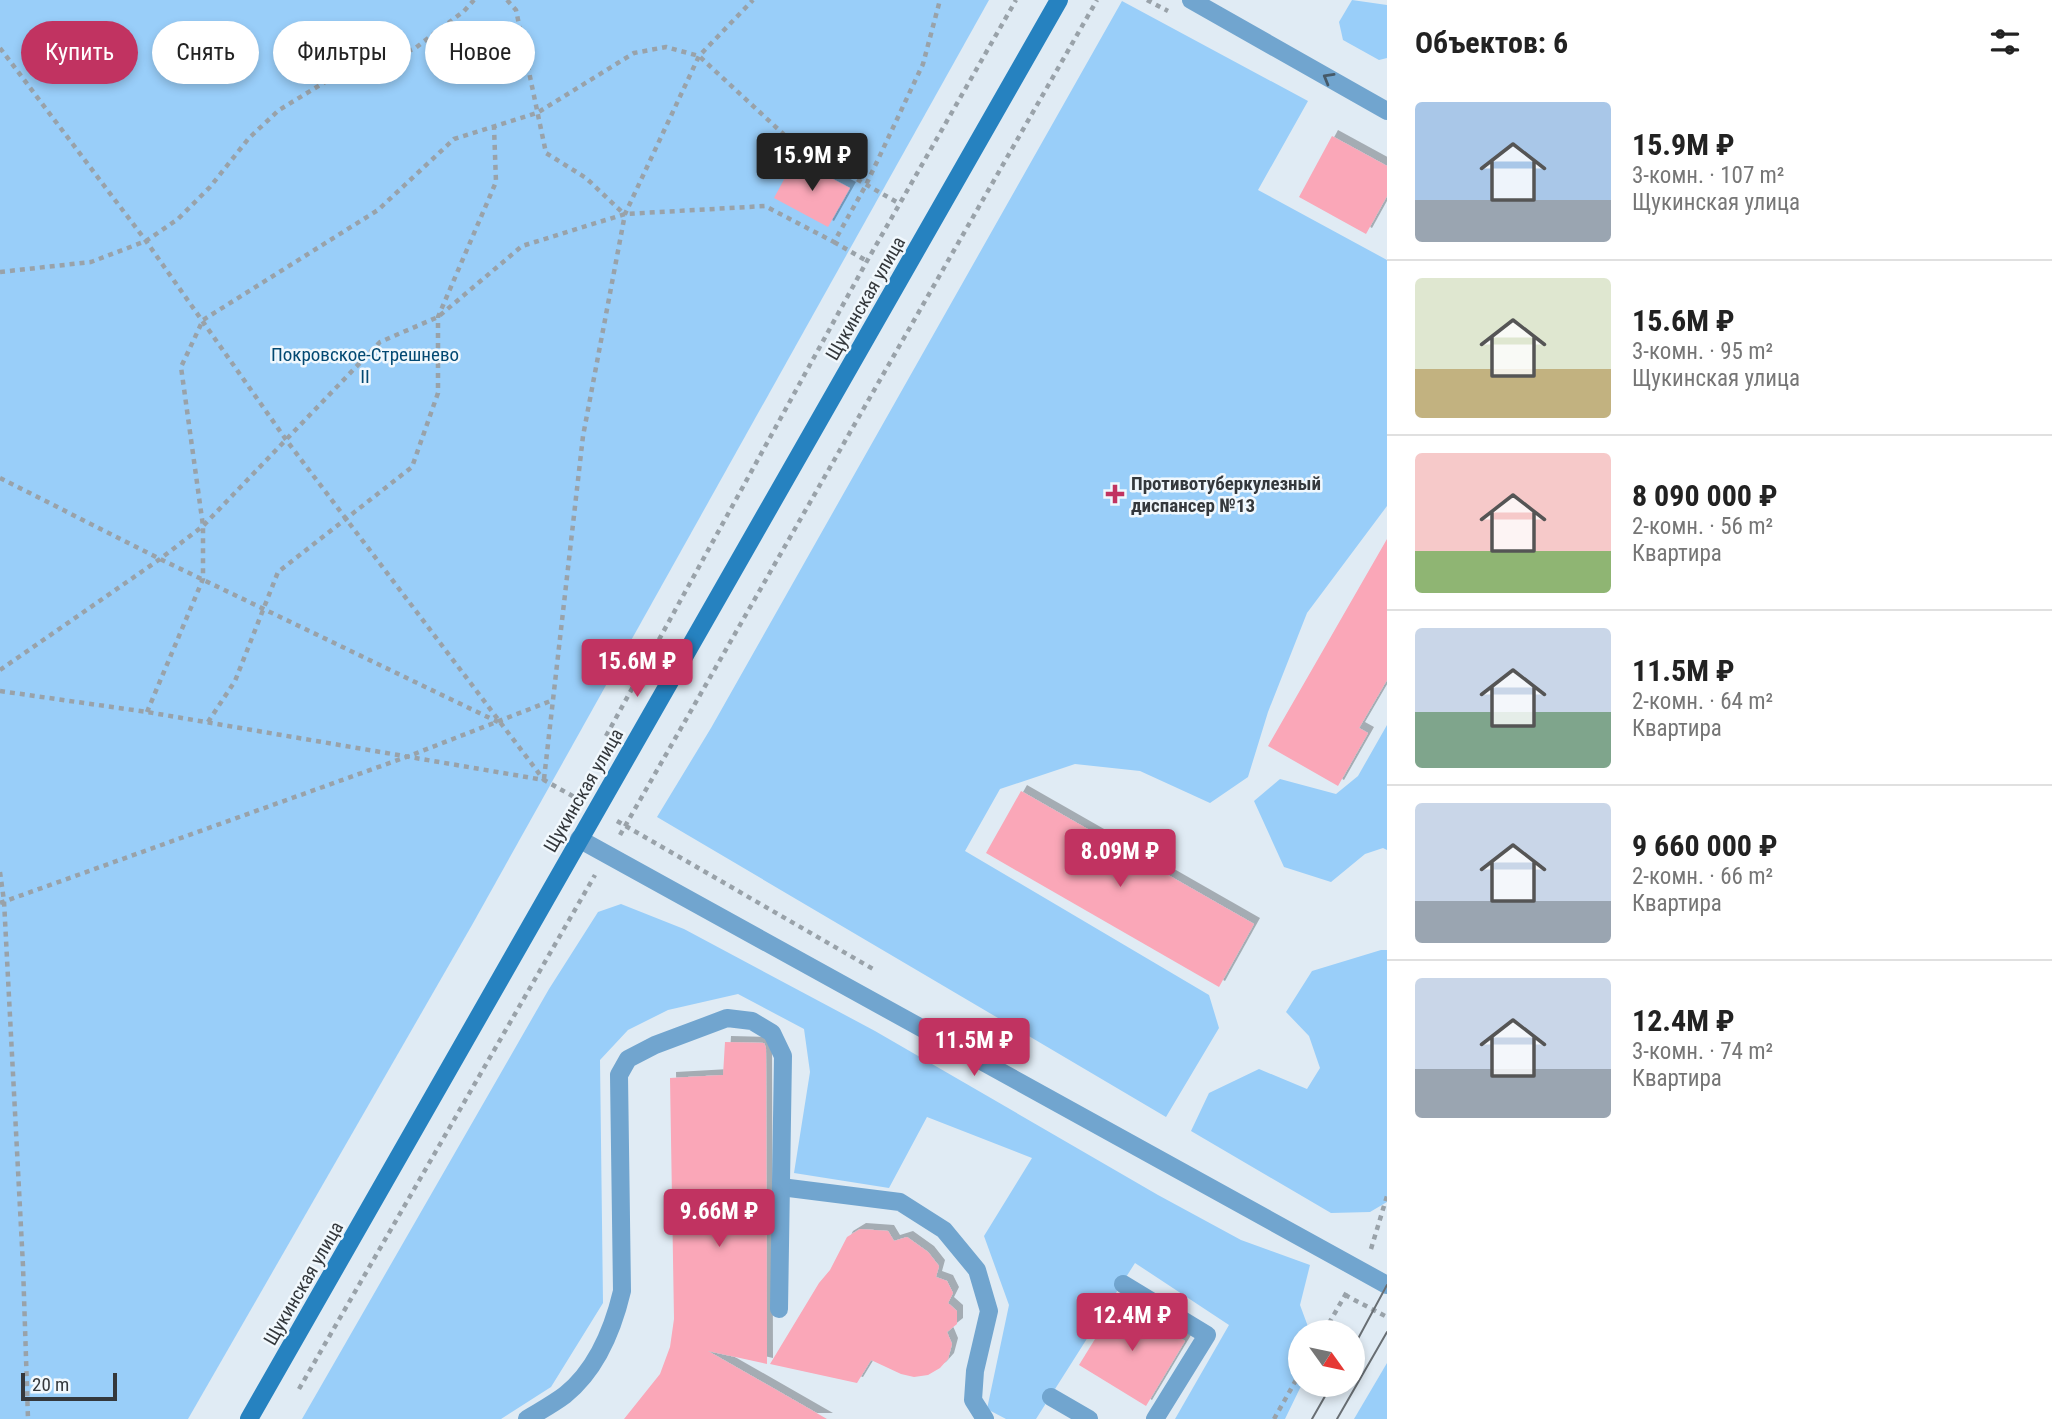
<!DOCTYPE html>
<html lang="ru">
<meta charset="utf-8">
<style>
:root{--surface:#fff;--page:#f6f6f6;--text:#222;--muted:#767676;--line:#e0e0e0;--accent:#c13361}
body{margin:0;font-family:"Roboto Condensed",sans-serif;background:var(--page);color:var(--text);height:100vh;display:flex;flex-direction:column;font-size:26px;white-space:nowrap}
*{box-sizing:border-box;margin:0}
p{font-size:23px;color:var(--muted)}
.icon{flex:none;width:38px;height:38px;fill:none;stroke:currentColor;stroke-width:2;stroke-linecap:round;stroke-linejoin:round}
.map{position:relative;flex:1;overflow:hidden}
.side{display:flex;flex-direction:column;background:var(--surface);width:665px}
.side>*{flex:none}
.hud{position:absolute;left:21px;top:21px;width:665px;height:63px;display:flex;gap:14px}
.needle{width:46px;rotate:123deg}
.buttons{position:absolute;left:1288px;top:1320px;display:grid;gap:14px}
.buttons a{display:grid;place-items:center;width:77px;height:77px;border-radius:50%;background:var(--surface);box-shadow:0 4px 10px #0003;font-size:35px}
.scale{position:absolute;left:21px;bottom:18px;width:96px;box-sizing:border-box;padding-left:7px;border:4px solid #34383c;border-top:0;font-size:19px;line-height:24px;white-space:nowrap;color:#34383c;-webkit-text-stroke:5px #f1f8fd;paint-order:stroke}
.price{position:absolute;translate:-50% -60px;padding:0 16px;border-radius:7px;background:var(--accent);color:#fff;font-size:23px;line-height:46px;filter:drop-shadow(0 2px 4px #0008)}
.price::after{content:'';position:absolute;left:50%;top:42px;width:21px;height:16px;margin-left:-10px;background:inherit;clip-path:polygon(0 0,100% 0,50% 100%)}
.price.selected{background:#222;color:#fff}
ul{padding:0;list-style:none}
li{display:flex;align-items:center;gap:21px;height:175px;padding:0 28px}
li+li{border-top:2px solid var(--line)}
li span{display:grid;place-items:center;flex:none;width:196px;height:140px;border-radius:7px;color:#555}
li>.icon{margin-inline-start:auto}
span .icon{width:84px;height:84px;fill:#fffc;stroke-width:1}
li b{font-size:30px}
h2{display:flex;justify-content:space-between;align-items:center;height:84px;padding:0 28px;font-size:30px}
.tag{padding:0 24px;border-radius:32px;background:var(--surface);box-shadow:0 4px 10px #0003;font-size:24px;line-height:63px}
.tag.selected{background:var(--accent);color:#fff}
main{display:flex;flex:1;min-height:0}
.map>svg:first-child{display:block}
.green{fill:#99cef9}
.building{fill:#faa7b8;filter:url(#shadow)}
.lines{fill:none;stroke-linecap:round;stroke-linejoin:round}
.path{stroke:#99a2a9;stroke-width:4.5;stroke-dasharray:5 5;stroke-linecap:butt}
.lane{stroke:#71a5cf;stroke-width:18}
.street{stroke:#71a5cf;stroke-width:18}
.secondary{stroke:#2682c0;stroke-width:18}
.tram{stroke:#686e73;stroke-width:2}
.oneway{stroke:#465968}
.poi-dot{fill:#c13361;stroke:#f1f8fd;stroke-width:2.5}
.labels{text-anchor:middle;stroke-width:5;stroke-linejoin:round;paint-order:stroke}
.street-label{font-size:19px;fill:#34383c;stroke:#f1f8fd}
.park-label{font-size:19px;fill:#034972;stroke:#f1f8fd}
.poi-label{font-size:19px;font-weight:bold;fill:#34383c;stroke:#f1f8fd;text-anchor:start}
</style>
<main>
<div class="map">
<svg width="1387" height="1419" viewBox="0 0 1387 1419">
<defs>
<filter id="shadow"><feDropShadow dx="6" dy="-6" stdDeviation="0" flood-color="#0004"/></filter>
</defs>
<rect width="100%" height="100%" fill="#e0ebf4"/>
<g class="green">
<path d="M0,0H989L472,925L188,1419H0Z"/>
<path d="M1352,0L1387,5V58L1379,60L1343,40L1339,22Z"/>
<path d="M1122,1L1308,101L1258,190L1387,260V506L1307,613L1268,712L1248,777L1210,803L1140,771L1075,764L1000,789L965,851L1209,995L1219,1028L1166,1117L657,817L711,728Z"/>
<path d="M1387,725V850L1383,848L1365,854L1331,882L1284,867L1254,801L1280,779L1336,794L1358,776Z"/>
<path d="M621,904L684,929L875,1031L1158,1195L1241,1240L1310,1265L1300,1305L1310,1332H1300V1384H1302L1285,1419H1175L1229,1325L1135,1263L1036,1419H1006L987,1409L1009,1305L984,1236L1032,1158L927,1117L889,1188L794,1173L810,1072L804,1029L738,994L668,1010L628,1030L600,1060L603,1303L551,1387L501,1419H302L549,989L598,912Z"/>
<path d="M1381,950H1387V1202L1370,1212L1331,1213L1191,1131L1209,1093L1259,1069L1307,1089L1320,1068L1309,1036L1286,1012L1312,971Z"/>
<path d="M1387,1363V1419H1354Z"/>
</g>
<g class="building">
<path d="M1332,136L1387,166V196L1366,234L1299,197Z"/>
<path d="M795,159L850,188L828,227L774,198Z"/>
<path d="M1387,539V680L1359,728L1368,733L1338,786L1268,746Z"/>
<path d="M1021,791L1254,924L1219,987L986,853Z"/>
<path d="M725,1042L764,1043L766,1048L767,1364L708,1351L827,1419H624L660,1374L670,1347L674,1319L670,1078L723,1075Z"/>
<path d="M860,1229L888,1231L894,1241L907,1237L928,1252L939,1266L936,1277L947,1281L953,1293L948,1303L957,1311V1324L947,1332L952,1344L948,1359L940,1368L928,1375L914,1377L901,1374L871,1360L857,1383L770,1364L819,1283L830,1270L847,1237Z"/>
<path d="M1119,1300L1185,1341L1146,1406L1079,1365Z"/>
</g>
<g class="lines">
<g class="path">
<path d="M507,0L516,10L546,153L586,178L624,214"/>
<path d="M1147,0L1168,11"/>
<path d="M0,48L146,241L287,441L544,780"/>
<path d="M834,242L867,261"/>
<path d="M0,272L91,262L146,241L178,219L210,187L249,138L279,110L330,79L414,49L464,11L474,0"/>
<path d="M0,478L160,559L498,722"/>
<path d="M0,670L160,559L203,526L380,342L438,317L522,246L625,214L765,206L834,242L866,185L923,64L940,0"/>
<path d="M0,691L147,712L544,780L576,798"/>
<path d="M147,712L203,579V526L181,367L203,320L378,210L454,139L537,113L634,53L666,47L699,56L792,142L900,204"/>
<path d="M208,722L235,681L278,572L412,467L438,393V317L496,182L494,127"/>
<path d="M606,736L867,261L1016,0"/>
<path d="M544,779L583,436L625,214L699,56L753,0"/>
<path d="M617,821L873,969"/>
<path d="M620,835L1097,0"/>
<path d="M0,872L4,901L23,1266L28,1419"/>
<path d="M0,903L409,756L553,700"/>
<path d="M1371,1249L1387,1196"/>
<path d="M1345,1295L1387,1317"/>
<path d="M1324,1332L1348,1290"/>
<path d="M299,1389L595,875"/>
<path d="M1274,1419L1300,1373"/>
</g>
<g class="lane">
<path d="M1191,0L1387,111"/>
<path d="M781,1187L900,1202L944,1230L977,1270L989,1311L975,1371L973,1400L985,1419"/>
<path d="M1123,1284L1207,1335L1155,1419"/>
<path d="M1051,1397L1089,1419"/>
<path d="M527,1419C540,1411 553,1404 565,1395C596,1370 613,1329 622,1291L619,1075L628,1059L655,1045L727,1018L752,1021L772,1033L783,1056L779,1309"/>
</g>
<path class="street" d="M579,839L1387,1285"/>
<path class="secondary" d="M249,1419L1059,0"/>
<g class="tram">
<path d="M1353,1348L1387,1285"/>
<path d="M1312,1419L1332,1384"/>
<path d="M1337,1419L1387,1332"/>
</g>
</g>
<defs><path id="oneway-chevron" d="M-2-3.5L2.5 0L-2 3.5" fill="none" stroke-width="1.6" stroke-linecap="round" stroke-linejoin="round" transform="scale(1.75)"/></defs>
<use class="oneway" href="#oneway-chevron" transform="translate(1328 78) rotate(-150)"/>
<path class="poi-dot" d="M1111.5 483.5h7v7h7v7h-7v7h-7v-7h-7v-7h7z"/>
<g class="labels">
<g class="street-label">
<text transform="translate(865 298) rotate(-60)" y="7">Щукинская улица</text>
<text transform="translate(583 790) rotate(-60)" y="7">Щукинская улица</text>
<text transform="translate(303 1283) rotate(-60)" y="7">Щукинская улица</text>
</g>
<g class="park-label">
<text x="365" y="361">Покровское-Стрешнево<tspan x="365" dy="22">II</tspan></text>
</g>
<g class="poi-label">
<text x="1131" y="490">Противотуберкулезный<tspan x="1131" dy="22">диспансер №13</tspan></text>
</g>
</g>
</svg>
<div class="buttons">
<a><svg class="needle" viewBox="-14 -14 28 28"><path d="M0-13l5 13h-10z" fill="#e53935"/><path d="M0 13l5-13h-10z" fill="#767676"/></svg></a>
</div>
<div class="scale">20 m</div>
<b class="price selected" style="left:812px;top:193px">15.9M ₽</b>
<b class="price" style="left:637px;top:699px">15.6M ₽</b>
<b class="price" style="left:1120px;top:889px">8.09M ₽</b>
<b class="price" style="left:974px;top:1078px">11.5M ₽</b>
<b class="price" style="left:719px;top:1249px">9.66M ₽</b>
<b class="price" style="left:1132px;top:1353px">12.4M ₽</b>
<div class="hud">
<a class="tag selected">Купить</a>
<a class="tag">Снять</a>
<a class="tag">Фильтры</a>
<a class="tag">Новое</a>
</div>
</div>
<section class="side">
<h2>Объектов: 6<svg class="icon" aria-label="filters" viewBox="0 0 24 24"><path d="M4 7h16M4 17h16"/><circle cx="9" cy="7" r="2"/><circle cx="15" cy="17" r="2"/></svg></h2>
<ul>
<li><span style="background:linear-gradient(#a9c7e8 70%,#9aa5b1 0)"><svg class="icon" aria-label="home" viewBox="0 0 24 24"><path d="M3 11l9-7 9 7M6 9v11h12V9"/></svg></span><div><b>15.9M ₽</b><p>3-комн. · 107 m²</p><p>Щукинская улица</p></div></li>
<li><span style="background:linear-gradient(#dfe7d0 65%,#c2b280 0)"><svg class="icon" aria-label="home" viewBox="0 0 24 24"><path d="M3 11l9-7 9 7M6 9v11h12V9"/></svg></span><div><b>15.6M ₽</b><p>3-комн. · 95 m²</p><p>Щукинская улица</p></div></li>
<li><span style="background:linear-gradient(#f6c9c9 70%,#8fb573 0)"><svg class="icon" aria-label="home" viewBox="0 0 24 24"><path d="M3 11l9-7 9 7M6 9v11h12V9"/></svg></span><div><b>8 090 000 ₽</b><p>2-комн. · 56 m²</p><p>Квартира</p></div></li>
<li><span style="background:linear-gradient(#c9d6e8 60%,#7fa58c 0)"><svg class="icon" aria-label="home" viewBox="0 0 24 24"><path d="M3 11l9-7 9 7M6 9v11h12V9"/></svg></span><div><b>11.5M ₽</b><p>2-комн. · 64 m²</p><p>Квартира</p></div></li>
<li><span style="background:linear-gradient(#c9d6e8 70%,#9aa5b1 0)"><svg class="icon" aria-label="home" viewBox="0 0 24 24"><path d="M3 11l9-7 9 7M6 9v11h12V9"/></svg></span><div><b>9 660 000 ₽</b><p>2-комн. · 66 m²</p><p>Квартира</p></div></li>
<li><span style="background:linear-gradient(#c9d6e8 65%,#9aa5b1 0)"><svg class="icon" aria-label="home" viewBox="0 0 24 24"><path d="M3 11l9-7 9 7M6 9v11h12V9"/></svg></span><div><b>12.4M ₽</b><p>3-комн. · 74 m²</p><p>Квартира</p></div></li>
</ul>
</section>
</main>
